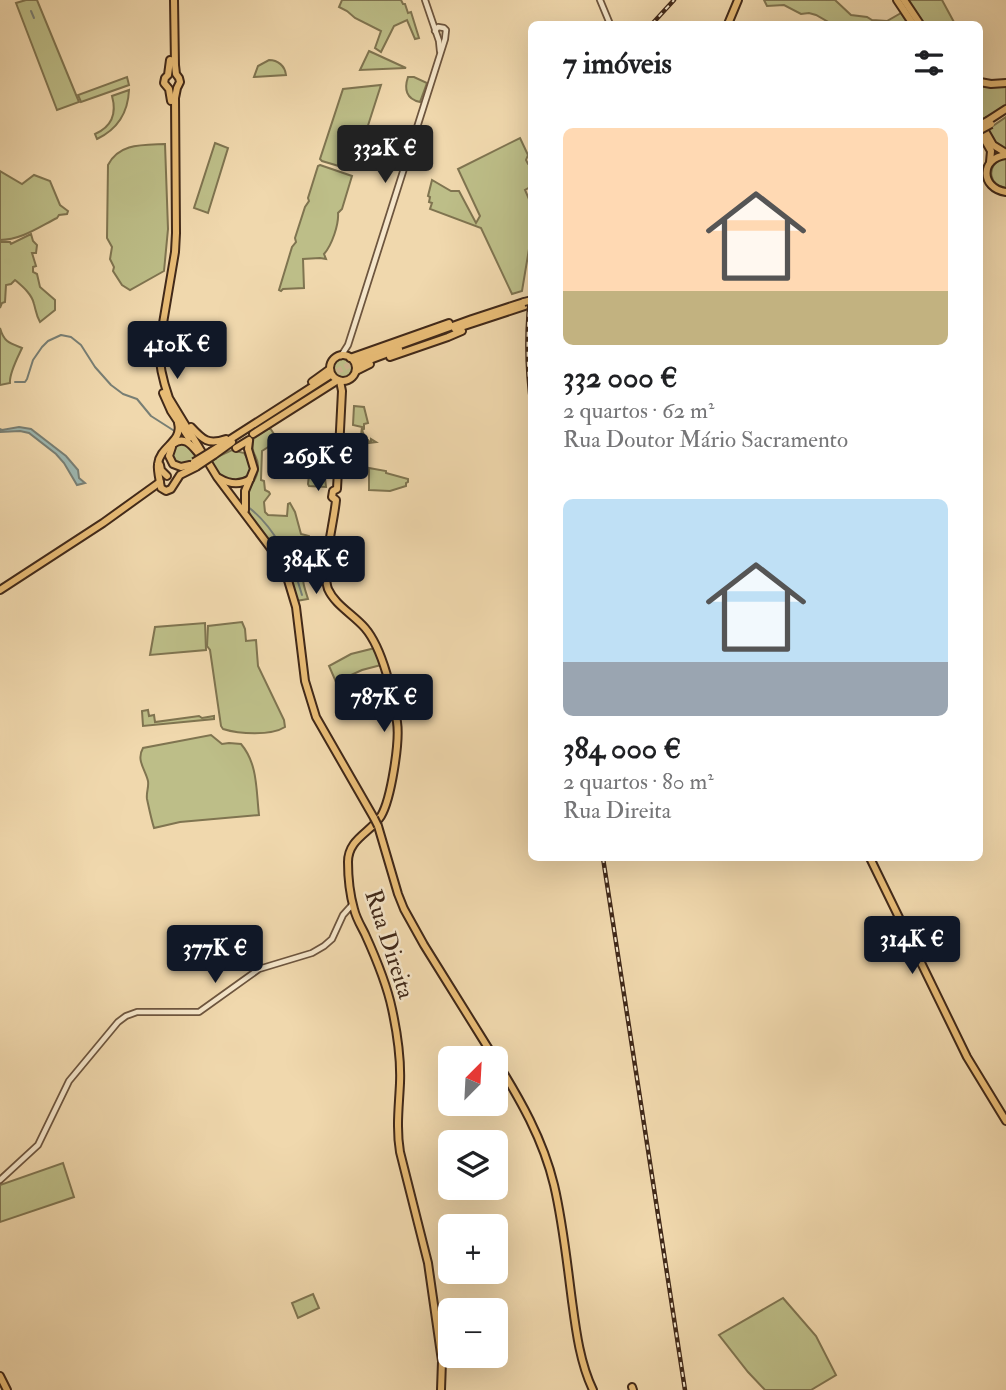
<!DOCTYPE html>
<html lang="pt">
<meta charset="utf-8">
<style>
:root{--surface:#fff;--page:#f2f2f2;--text:#202124;--muted:#757577;--accent:#111827}
body{margin:0;font-family:"IM FELL Double Pica",serif;background:var(--page);color:var(--text);height:100vh;display:flex;flex-direction:column;font-size:26px;white-space:nowrap}
*{box-sizing:border-box;margin:0}
p{font-size:23px;color:var(--muted)}
.icon{flex:none;width:38px;height:38px;fill:none;stroke:currentColor;stroke-width:2;stroke-linecap:round;stroke-linejoin:round}
.map{position:relative;flex:1;overflow:hidden}
.drawer{position:absolute;left:528px;top:21px;width:455px;height:840px;display:flex;flex-direction:column;background:var(--surface);border-radius:10px;box-shadow:0 7px 28px #0002}
.drawer>*{flex:none}
.needle{width:46px;rotate:24deg}
.fabs{position:absolute;left:438px;top:1046px;display:grid;gap:14px}
.fabs a{display:grid;place-items:center;width:70px;height:70px;border-radius:10px;background:var(--surface);box-shadow:0 7px 28px #0002;font-size:35px}
.price{position:absolute;translate:-50% -60px;padding:0 16px;border-radius:7px;background:var(--accent);color:#fff;font-size:23px;line-height:46px;filter:drop-shadow(0 2px 4px #0008)}
.price::after{content:'';position:absolute;left:50%;top:42px;width:21px;height:16px;margin-left:-10px;background:inherit;clip-path:polygon(0 0,100% 0,50% 100%)}
.price.active{background:#222;color:#fff}
ul{padding:0;list-style:none}
li{display:grid;align-content:center;gap:14px;height:371px;padding:0 35px}
li span{display:grid;place-items:center;height:217px;border-radius:10px;color:#555}
li>.icon{margin-inline-start:auto}
span .icon{width:126px;height:126px;fill:#fffc;stroke-width:1}
li b{font-size:30px}
h2{display:flex;justify-content:space-between;align-items:center;height:84px;padding:0 35px;font-size:30px}
.map>svg:first-child{display:block}
.green{fill:#bdbe88;stroke:#7f7450;stroke-width:2}
.water{fill:#9db8b2;stroke:#787f75;stroke-width:2}
.lines{fill:none;stroke-linecap:round;stroke-linejoin:round}
.stream{stroke:#787f75;stroke-width:2}
.major-tunnel{stroke:#cdb58f;stroke-width:6;stroke-dasharray:6 3;stroke-linecap:butt}
.minor-casing{stroke:#6d553e;stroke-width:8}
.major-casing{stroke:#412919;stroke-width:10}
.minor{stroke:#f5e6ca;stroke-width:4.5}
.major{stroke:#e8bc76;stroke-width:6}
.rail-casing{stroke:#412919;stroke-width:4.5}
.rail{stroke:#f5e6ca;stroke-width:2;stroke-dasharray:5;stroke-linecap:butt}
.major-bridge-casing{stroke:#412919;stroke-width:10;stroke-linecap:butt}
.major-bridge{stroke:#e8bc76;stroke-width:6}
.labels{text-anchor:middle;stroke-width:5;stroke-linejoin:round;paint-order:stroke}
.street-label{font-size:24px;fill:#412919;stroke:#f5e6ca}
</style>
<div class="map">
<svg width="1006" height="1390" viewBox="0 0 1006 1390">
<rect width="100%" height="100%" fill="#f0d8ad"/>
<filter id="stains"><feTurbulence type="fractalNoise" baseFrequency=".00286" numOctaves="4"/><feColorMatrix values="0 0 0 0 .2 0 0 0 0 .09 0 0 0 0 .02 0 0 0 .5 -.17"/></filter>
<radialGradient id="worn" r=".72"><stop offset=".6" stop-color="#630" stop-opacity="0"/><stop offset="1" stop-color="#630" stop-opacity=".3"/></radialGradient>
<g class="green">
<path d="M26,0H37L79,102L57,110L16,3Z"/>
<path d="M342,0H401L403,4H405L408,13L411,12L419,38L415,39L407,20L394,26L381,52L375,48L381,31L355,18L347,11L339,7Z"/>
<path d="M764,0H835L851,15L867,17L872,20L887,21L901,13L908,24H832L816,15L809,13L801,14L784,5L767,6Z"/>
<path d="M908,0H942L955,24H924Z"/>
<path d="M369,51L406,68L360,70Z"/>
<path d="M269,60C278,60 285,66 286,75L254,77L258,66Z"/>
<path d="M127,77L129,85L81,102L78,95Z"/>
<path d="M408,77H414L427,83L420,102C406,99 404,89 408,77Z"/>
<path d="M381,85L354,169L352,170L322,161L320,159L343,89Z"/>
<path d="M980,85L1000,87L1006,86V107L983,119L980,114Z"/>
<path d="M129,90C128,113 118,129 97,139L95,134C111,127 117,114 112,96Z"/>
<path d="M1006,117V150L996,144L987,130Z"/>
<path d="M520,138L528,155L526,160L528,164L532,165V186L525,190L532,206V231L522,291L512,294L481,228L430,209L432,203L429,202L430,197L428,196L432,180L451,191H459L476,223L480,216L458,169Z"/>
<path d="M215,143L228,148L208,213L194,208Z"/>
<path d="M165,144L168,229L164,271L130,290L122,285L113,271L114,267L110,259L112,247L107,238L108,165C119,143 143,145 165,144Z"/>
<path d="M1001,159H1006V188C989,185 986,168 1001,159Z"/>
<path d="M320,165L352,176L342,209L338,213C339,224 332,245 324,254L326,259L320,258L303,259L304,288L283,289L281,291L279,290L292,247L296,242L295,238L305,207L309,201L308,198L318,166Z"/>
<path d="M0,171L22,184L34,175L50,181L60,205L68,211L67,214L59,215L57,218C39,227 21,240 0,240Z"/>
<path d="M31,234L33,241L37,245L36,253H32L36,266L33,267V272L37,274L40,287L55,300V310L40,322C36,315 36,311 34,304C32,294 22,286 15,280L11,284L6,285L5,302L2,303L0,308V242H10L11,244Z"/>
<path d="M0,328C4,342 9,343 22,348C18,357 9,373 10,383L0,385Z"/>
<circle cx="343" cy="369" r="10"/>
<path d="M354,406L364,407L368,423L364,424V429L362,430L366,440H368L369,442L371,441V439L376,442L360,444L362,427L353,425Z"/>
<path d="M270,428L276,437L275,438L276,442L262,451L261,480L264,481L265,490L269,492L270,494L264,502L265,512L268,515L287,516L288,504L290,503L295,512L301,534L309,536L312,556L308,558L307,569L305,568C300,577 305,589 308,599L296,601C291,586 286,569 278,555C270,540 248,520 247,504C246,485 258,482 258,468C259,454 249,456 254,437Z"/>
<path d="M179,443L190,446L198,457L187,464L181,466L172,460V451Z"/>
<path d="M232,450L244,453L252,466L250,476C233,490 220,477 210,463L217,457Z"/>
<path d="M327,451L332,452V454L335,455V478H325L326,487L309,486L308,484L310,466L323,468L325,453Z"/>
<path d="M369,468L386,471V473L408,479V482L406,483V486L390,491L369,490Z"/>
<path d="M242,622L245,629L246,641L256,640L258,666L284,720L285,727C271,736 239,734 223,729L221,726L210,650L207,646L208,626Z"/>
<path d="M205,623L206,650L150,655L155,627Z"/>
<path d="M375,648L381,665L362,670L336,682L329,666L351,654Z"/>
<path d="M148,710L149,716L154,715L155,722L199,716L202,718L214,716V719L143,726L142,711Z"/>
<path d="M211,735L222,744L229,743L241,744C258,764 256,790 259,815L180,822L154,828C151,818 149,808 147,799C146,792 149,788 148,781C145,769 136,760 143,748Z"/>
<path d="M63,1163L74,1197L0,1222V1185Z"/>
<path d="M313,1294L319,1308L298,1318L292,1303Z"/>
<path d="M783,1298L816,1336L836,1375L811,1390H765L748,1372L719,1335Z"/>
</g>
<path class="water" d="M19,427L31,429L66,456L78,470L79,478L85,483L77,485L64,463L56,454L29,433L20,431L0,432V429L2,430Z"/>
<g class="lines">
<g class="stream">
<path d="M31,11L34,18"/>
<path d="M15,382H25L27,379L33,360L42,347L48,341L61,335L71,337L81,345L95,367L111,385L123,394L137,399L151,416L176,432"/>
<path d="M248,507C273,525 294,565 302,595"/>
</g>
<path class="major-tunnel" d="M329,376L356,361"/>
<defs>
<g id="minor">
<path d="M425,0L439,41L440,51"/>
<path d="M600,0L610,24"/>
<path d="M341,356L348,345L356,320L445,39L446,30L444,28L438,27L435,31"/>
<path d="M0,1180L38,1145L69,1081L118,1022L126,1016L137,1012H199L259,969L312,953L324,946L332,939L343,915L352,905"/>
</g>
<g id="major">
<path d="M174,0L175,65L176,74L179,78L180,82L177,88L175,98L176,233L175,252L159,347C159,365 163,381 169,398L217,477L275,554L287,577L296,607L305,681L316,717L374,818"/>
<path d="M897,0L913,24"/>
<path d="M904,0L920,24"/>
<path d="M728,24L738,0"/>
<path d="M170,60L168,75L165,78L164,83L169,89L171,101"/>
<path d="M980,82L991,84L1006,83"/>
<path d="M989,120L1006,109"/>
<path d="M981,124L993,145L1006,153"/>
<path d="M980,132L991,151L990,162"/>
<path d="M1006,155C980,158 980,188 1006,192"/>
<path d="M455,329L525,306"/>
<circle cx="343" cy="368" r="13"/>
<path d="M390,357L448,337L462,331"/>
<path d="M350,358L449,323"/>
<path d="M356,361L472,319L524,302"/>
<path d="M359,364L399,349"/>
<path d="M356,371L370,364"/>
<path d="M340,381L342,391L337,489L333,491L332,497L336,500C334,523 321,569 328,589C335,605 354,615 365,628C383,649 393,695 397,722C400,742 391,799 381,816C370,833 348,839 348,862C348,877 350,895 354,909C356,918 361,926 365,934C375,956 387,985 392,1009C397,1032 401,1059 400,1083C399,1106 396,1128 400,1152L428,1263L442,1361L441,1390"/>
<path d="M312,382L330,369"/>
<path d="M163,393L171,411L189,438"/>
<path d="M178,423C183,442 160,446 158,464C157,471 160,481 161,488L166,491L171,489L180,475L196,467"/>
<path d="M191,427C203,440 208,445 226,439"/>
<path d="M253,434L338,380"/>
<path d="M173,444C185,435 192,446 199,454"/>
<path d="M172,447L169,456L173,464L181,467L190,465"/>
<path d="M236,448L249,440"/>
<path d="M212,451L329,376"/>
<path d="M214,455L232,442"/>
<path d="M160,465L161,470L167,476"/>
<path d="M219,478C229,484 239,486 250,479"/>
<path d="M245,510V491L254,469L248,449L249,441"/>
<path d="M0,590L103,523L160,482"/>
<path d="M378,826L398,894L404,909L424,945L495,1059"/>
<path d="M870,858L967,1057L1006,1121"/>
<path d="M495,1059C520,1099 543,1139 554,1185C563,1223 567,1263 572,1301C576,1331 580,1363 593,1390"/>
<path d="M0,1376L7,1390"/>
<path d="M632,1387L633,1390"/>
</g>
</defs>
<use href="#minor" class="minor-casing"/>
<use href="#major" class="major-casing"/>
<use href="#minor" class="minor"/>
<use href="#major" class="major"/>
<defs>
<g id="rail">
<path d="M652,24L674,0"/>
<path d="M532,282C526,323 526,367 532,409"/>
<path d="M603,858L685,1390"/>
</g>
</defs>
<use href="#rail" class="rail-casing"/>
<use href="#rail" class="rail"/>
<defs>
<g id="major-bridge">
<path d="M980,125L989,120"/>
<path d="M980,130L991,124"/>
<path d="M524,302L532,300"/>
<path d="M194,462L212,451"/>
<path d="M196,467L214,455"/>
<path d="M374,818L378,826"/>
</g>
</defs>
<use href="#major-bridge" class="major-bridge-casing"/>
<use href="#major-bridge" class="major-bridge"/>
</g>
<g class="labels">
<g class="street-label">
<text transform="translate(390 944) rotate(72)" y="8">Rua Direita</text>
</g>
</g>
<rect width="100%" height="100%" filter="url(#stains)"/>
<rect width="100%" height="100%" fill="url(#worn)"/>
</svg>
<div class="fabs">
<a><svg class="needle" viewBox="-14 -14 28 28"><path d="M0-13l5 13h-10z" fill="#e53935"/><path d="M0 13l5-13h-10z" fill="#757577"/></svg></a>
<a><svg class="icon" aria-label="layers" viewBox="0 0 24 24"><path d="M12 4l9 5-9 5-9-5zM3 14l9 5 9-5"/></svg></a>
<a>+</a>
<a>−</a>
</div>
<b class="price active" style="left:385px;top:185px">332K €</b>
<b class="price" style="left:177px;top:381px">410K €</b>
<b class="price" style="left:318px;top:493px">269K €</b>
<b class="price" style="left:316px;top:596px">384K €</b>
<b class="price" style="left:384px;top:734px">787K €</b>
<b class="price" style="left:912px;top:976px">314K €</b>
<b class="price" style="left:215px;top:985px">377K €</b>
<section class="drawer">
<h2>7 imóveis<svg class="icon" aria-label="filters" viewBox="0 0 24 24"><path d="M4 7h16M4 17h16"/><circle cx="9" cy="7" r="2"/><circle cx="15" cy="17" r="2"/></svg></h2>
<ul>
<li><span style="background:linear-gradient(#ffd9b3 75%,#c2b280 0)"><svg class="icon" aria-label="home" viewBox="0 0 24 24"><path d="M3 11l9-7 9 7M6 9v11h12V9"/></svg></span><div><b>332 000 €</b><p>2 quartos · 62 m²</p><p>Rua Doutor Mário Sacramento</p></div></li>
<li><span style="background:linear-gradient(#bfe0f5 75%,#9aa5b1 0)"><svg class="icon" aria-label="home" viewBox="0 0 24 24"><path d="M3 11l9-7 9 7M6 9v11h12V9"/></svg></span><div><b>384 000 €</b><p>2 quartos · 80 m²</p><p>Rua Direita</p></div></li>
</ul>
</section>
</div>
